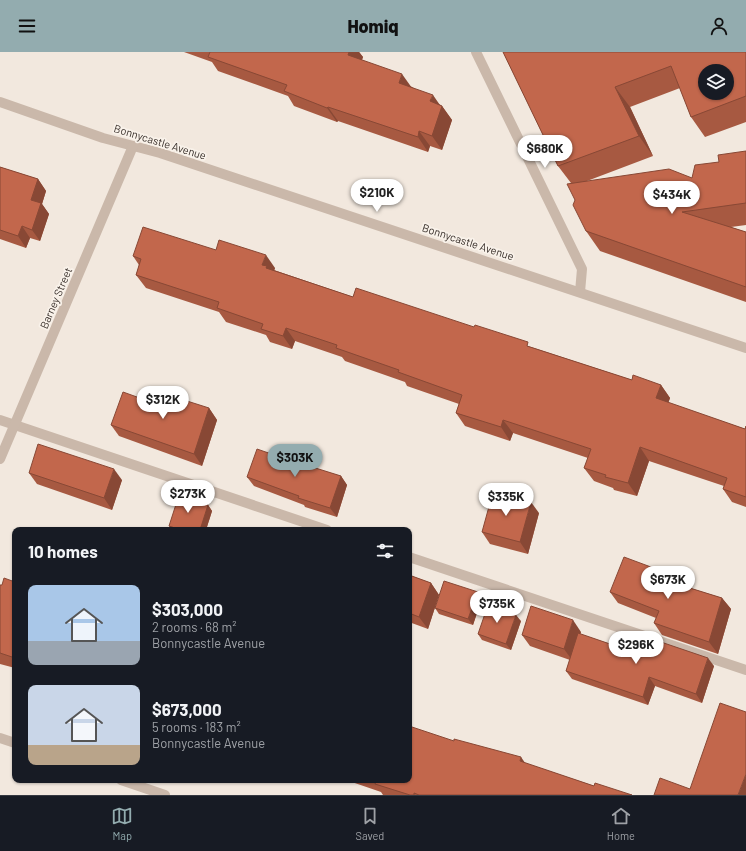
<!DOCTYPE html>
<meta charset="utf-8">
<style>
:root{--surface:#171b24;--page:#242831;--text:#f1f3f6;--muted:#9ea1a6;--line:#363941;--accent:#93acaf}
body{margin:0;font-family:Barlow,sans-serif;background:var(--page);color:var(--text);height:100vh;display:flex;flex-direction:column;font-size:15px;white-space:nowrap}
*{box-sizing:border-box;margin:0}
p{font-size:13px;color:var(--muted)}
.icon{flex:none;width:22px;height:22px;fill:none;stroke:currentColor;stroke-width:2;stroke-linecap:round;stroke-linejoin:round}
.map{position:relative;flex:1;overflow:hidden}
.side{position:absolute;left:12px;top:475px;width:400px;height:256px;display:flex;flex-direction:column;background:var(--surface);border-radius:8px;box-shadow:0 1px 3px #0004}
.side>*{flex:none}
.buttons{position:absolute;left:698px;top:12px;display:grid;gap:8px}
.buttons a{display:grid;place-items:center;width:36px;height:36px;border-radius:50%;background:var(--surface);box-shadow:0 1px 3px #0004;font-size:20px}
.price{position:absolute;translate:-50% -34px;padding:0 9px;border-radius:14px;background:#fff;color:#222;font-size:13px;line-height:26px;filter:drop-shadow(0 1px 2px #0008)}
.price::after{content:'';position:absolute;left:50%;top:24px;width:12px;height:9px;margin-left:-6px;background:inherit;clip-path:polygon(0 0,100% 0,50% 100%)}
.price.current{background:var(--accent);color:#111}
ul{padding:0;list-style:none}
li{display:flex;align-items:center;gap:12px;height:100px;padding:0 16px}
li span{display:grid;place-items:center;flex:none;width:112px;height:80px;border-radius:8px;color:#555}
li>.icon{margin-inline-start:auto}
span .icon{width:48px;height:48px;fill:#fffc;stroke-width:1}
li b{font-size:17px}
h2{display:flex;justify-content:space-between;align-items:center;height:48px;padding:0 16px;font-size:17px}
header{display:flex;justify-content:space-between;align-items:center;height:52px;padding:0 16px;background:var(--accent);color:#111;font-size:18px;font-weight:800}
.tab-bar{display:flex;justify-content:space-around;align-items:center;height:56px;border-top:1px solid var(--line);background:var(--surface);font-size:11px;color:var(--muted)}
.tab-bar a{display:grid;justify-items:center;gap:2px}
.tab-bar .current{color:var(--accent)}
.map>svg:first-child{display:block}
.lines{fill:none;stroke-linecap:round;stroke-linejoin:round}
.lane{stroke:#cab8aa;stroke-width:10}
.street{stroke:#cab8aa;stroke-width:10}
.wall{fill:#a75941}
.shaded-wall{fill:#884835}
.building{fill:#c2674c;stroke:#884835;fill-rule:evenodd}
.labels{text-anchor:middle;stroke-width:3.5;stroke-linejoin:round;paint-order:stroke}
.street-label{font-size:11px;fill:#372e29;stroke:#f9f2ea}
</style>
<header><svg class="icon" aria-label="menu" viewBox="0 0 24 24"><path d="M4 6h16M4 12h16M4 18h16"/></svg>Homiq<svg class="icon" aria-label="person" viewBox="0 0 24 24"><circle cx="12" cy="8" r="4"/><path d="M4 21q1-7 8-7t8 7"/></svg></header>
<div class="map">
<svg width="746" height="743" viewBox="0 0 746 743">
<rect width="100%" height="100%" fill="#f2e8de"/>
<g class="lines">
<g class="lane">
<path d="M0,368L327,478"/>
<path d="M409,505L746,618"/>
</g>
<g class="street">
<path d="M476,0L582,217L580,240"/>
<path d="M0,50L103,86L160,101L746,296"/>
<path d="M0,407L133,94"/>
<path d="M0,686L15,691"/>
<path d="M121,728L165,743"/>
</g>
</g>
<g class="wall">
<path d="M184,0H359L363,5L362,8L412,35L442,54L452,68L442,98L430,94L428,100L338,69L337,70L294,54L288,44L218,19L212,10Z"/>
<path d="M503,0H746V70L705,85L691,65L680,36L630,55L653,104L587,129L692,126L719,110L746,99V173L731,175L746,180V250L600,199L586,179L575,148L571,131L558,114Z"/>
<path d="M0,115L38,127L46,139L42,152L49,162L40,189L30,186L26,196L0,187Z"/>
<path d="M216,198L275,216L274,218L353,245L531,295L632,328L661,333L670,346L668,351L745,377L746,374V455L732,450L723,437L724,434L649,409L637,444L614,438L613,436L594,429L584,416L588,406L513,381L510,389L465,374L456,361L459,352L407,334L405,330L345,309L342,305L295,289L292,297L270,290L266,283L226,270L219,260L146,236L136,223L139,213L133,204Z"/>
<path d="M162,354L209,356L217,368L202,414L119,384L111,373Z"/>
<path d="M309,415L341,424L347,433L337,465L305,455L304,453L254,434L247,425Z"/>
<path d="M29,421L122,428L112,458L37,432Z"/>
<path d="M208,453L212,459L206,478H172L169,474Z"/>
<path d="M539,461L528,502L490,492L482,480Z"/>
<path d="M667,521L674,531L722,546L731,557L718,602L662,583L654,571L656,566L618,551L610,540Z"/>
<path d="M409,523L431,531L439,543L428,577L409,570Z"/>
<path d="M15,530V616L0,612V533H2Z"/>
<path d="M482,546L473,573L439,562L435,556Z"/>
<path d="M521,569L511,598L482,588L478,582Z"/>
<path d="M581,580L580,582L645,604L714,614L702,651L655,634L648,653L572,627L566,619L570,608L530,594L522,583Z"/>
<path d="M454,689L525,711L594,734L632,743H383L381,740L346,728H409Z"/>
</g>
<g class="shaded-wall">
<path d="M349,0H359L363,5L358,17L348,3Z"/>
<path d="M402,22L412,36L399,31Z"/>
<path d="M615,35L630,55L653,104L639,84Z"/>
<path d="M433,43L442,56V54L452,68L442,98L432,84L430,49Z"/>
<path d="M328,55L338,69L337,70L327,56Z"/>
<path d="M419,79L430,94L428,100L418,85Z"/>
<path d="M38,127L46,139L42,152L49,162L40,189L32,178L31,148Z"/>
<path d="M22,174L30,186L26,196L18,184Z"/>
<path d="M266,203L275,216L273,223L262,213Z"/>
<path d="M286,276L295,289L292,297L283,284Z"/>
<path d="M661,333L670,346L665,360L656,346Z"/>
<path d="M209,356L217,368L202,414L194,402Z"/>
<path d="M503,368L513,381L510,389L501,375Z"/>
<path d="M640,395L649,409L637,444L628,431Z"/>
<path d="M114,417L122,428L112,458L104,446Z"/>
<path d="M341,424L347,433L337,465L330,456Z"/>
<path d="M531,450L539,461L528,502L520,490Z"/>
<path d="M208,453L212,459L206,478H200Z"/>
<path d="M667,521L675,533L664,528Z"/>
<path d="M431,531L439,543L428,577L419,565Z"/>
<path d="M478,540L482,546L473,573L468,567Z"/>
<path d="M722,546L731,557L718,602L709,590Z"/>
<path d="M516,563L521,569L511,598L506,592Z"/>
<path d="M573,568L581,580L572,608L564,597Z"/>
<path d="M708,606L714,614L702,651L696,642Z"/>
<path d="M649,625L655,634L648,653L643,645Z"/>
<path d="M521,705L530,718L520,709Z"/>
<path d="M746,722V743H738Z"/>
</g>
<g class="building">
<path d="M210,0H349L348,3L402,22L399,31L433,43L430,49L442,54L432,84L419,79L418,85L328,55L327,56L284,39L287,33L208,5Z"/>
<path d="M503,0H746V44L691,65L671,14L615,35L639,84L558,114ZM705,19H727V41H705Z"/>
<path d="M746,99V151L682,160L746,180V235L586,179L573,153L575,148L567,132L669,117L692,126L695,113L719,110L718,103Z"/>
<path d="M0,115L38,127L31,148L41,151L32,178L22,174L18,184L0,178Z"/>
<path d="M143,175L216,198L219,188L266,203L262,213L267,214L266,216L353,245L356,236L474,275L475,273L528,290L527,294L632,328L633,323L661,333L656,346L745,377L746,374V445L723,437L727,426L640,395L628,431L605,425L606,423L584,416L591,397L503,368L501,375L456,361L462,343L398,320L399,318L336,296L337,293L286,276L283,284L261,277L263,272L217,256L219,250L136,223L141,207L133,204Z"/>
<path d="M123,340L162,354L165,342L209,356L194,402L111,373Z"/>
<path d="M38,392L114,417L104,446L29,421Z"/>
<path d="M257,397L309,415V414L341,424L330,456L298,446L299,444L247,425Z"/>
<path d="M493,440L531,450L520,490L482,480Z"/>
<path d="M179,443L208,453L200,478H181L169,474Z"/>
<path d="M624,505L667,521L664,528L722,546L709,590L654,571L659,559L610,540Z"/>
<path d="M409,523L431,531L419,565L409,561Z"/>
<path d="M4,526L15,530V606L0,601V533H2Z"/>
<path d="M444,529L478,540L468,567L435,556Z"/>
<path d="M488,553L516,563L506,592L478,582Z"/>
<path d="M531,554L573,568L564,597L522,583Z"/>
<path d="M578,581L645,604L652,587L708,606L696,642L649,625L643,645L566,619Z"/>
<path d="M720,651L746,660V722L738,743H654L660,726L690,737Z"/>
<path d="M409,674L454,689V687L521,705L520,709L594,734L595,731L632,743H419L414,741V743H410L375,732L376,729L373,728H409Z"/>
</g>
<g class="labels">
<g class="street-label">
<text transform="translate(160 90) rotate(17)" y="4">Bonnycastle Avenue</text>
<text transform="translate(468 190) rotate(18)" y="4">Bonnycastle Avenue</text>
<text transform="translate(56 246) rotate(-67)" y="4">Barney Street</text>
</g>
</g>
</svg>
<div class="buttons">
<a><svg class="icon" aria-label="layers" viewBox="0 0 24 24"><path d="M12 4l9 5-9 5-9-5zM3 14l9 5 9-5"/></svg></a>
</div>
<b class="price" style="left:545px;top:117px">$680K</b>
<b class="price" style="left:377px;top:161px">$210K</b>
<b class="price" style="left:672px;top:163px">$434K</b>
<b class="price" style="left:163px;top:368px">$312K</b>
<b class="price current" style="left:295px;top:426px">$303K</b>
<b class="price" style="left:188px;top:462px">$273K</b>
<b class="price" style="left:506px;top:465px">$335K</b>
<b class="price" style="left:668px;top:548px">$673K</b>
<b class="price" style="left:497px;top:572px">$735K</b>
<b class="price" style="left:636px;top:613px">$296K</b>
<section class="side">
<h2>10 homes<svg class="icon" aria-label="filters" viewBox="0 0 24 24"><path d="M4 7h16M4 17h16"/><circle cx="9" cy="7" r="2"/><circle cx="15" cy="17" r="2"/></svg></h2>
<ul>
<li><span style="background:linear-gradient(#a9c7e8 70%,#9aa5b1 0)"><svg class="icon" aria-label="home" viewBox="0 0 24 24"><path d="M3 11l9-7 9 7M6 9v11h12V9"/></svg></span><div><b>$303,000</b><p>2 rooms · 68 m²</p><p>Bonnycastle Avenue</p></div></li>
<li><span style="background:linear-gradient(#c9d6e8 75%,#b9a48a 0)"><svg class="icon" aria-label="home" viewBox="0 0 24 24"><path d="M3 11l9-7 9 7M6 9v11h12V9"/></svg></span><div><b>$673,000</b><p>5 rooms · 183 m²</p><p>Bonnycastle Avenue</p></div></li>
</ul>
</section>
</div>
<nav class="tab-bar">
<a class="current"><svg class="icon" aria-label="map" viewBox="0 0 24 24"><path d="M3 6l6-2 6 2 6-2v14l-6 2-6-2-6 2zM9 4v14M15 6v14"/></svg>Map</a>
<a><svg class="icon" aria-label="saved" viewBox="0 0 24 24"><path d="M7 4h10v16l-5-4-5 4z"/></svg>Saved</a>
<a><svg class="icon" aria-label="home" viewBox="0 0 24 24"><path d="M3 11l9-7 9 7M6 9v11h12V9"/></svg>Home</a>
</nav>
